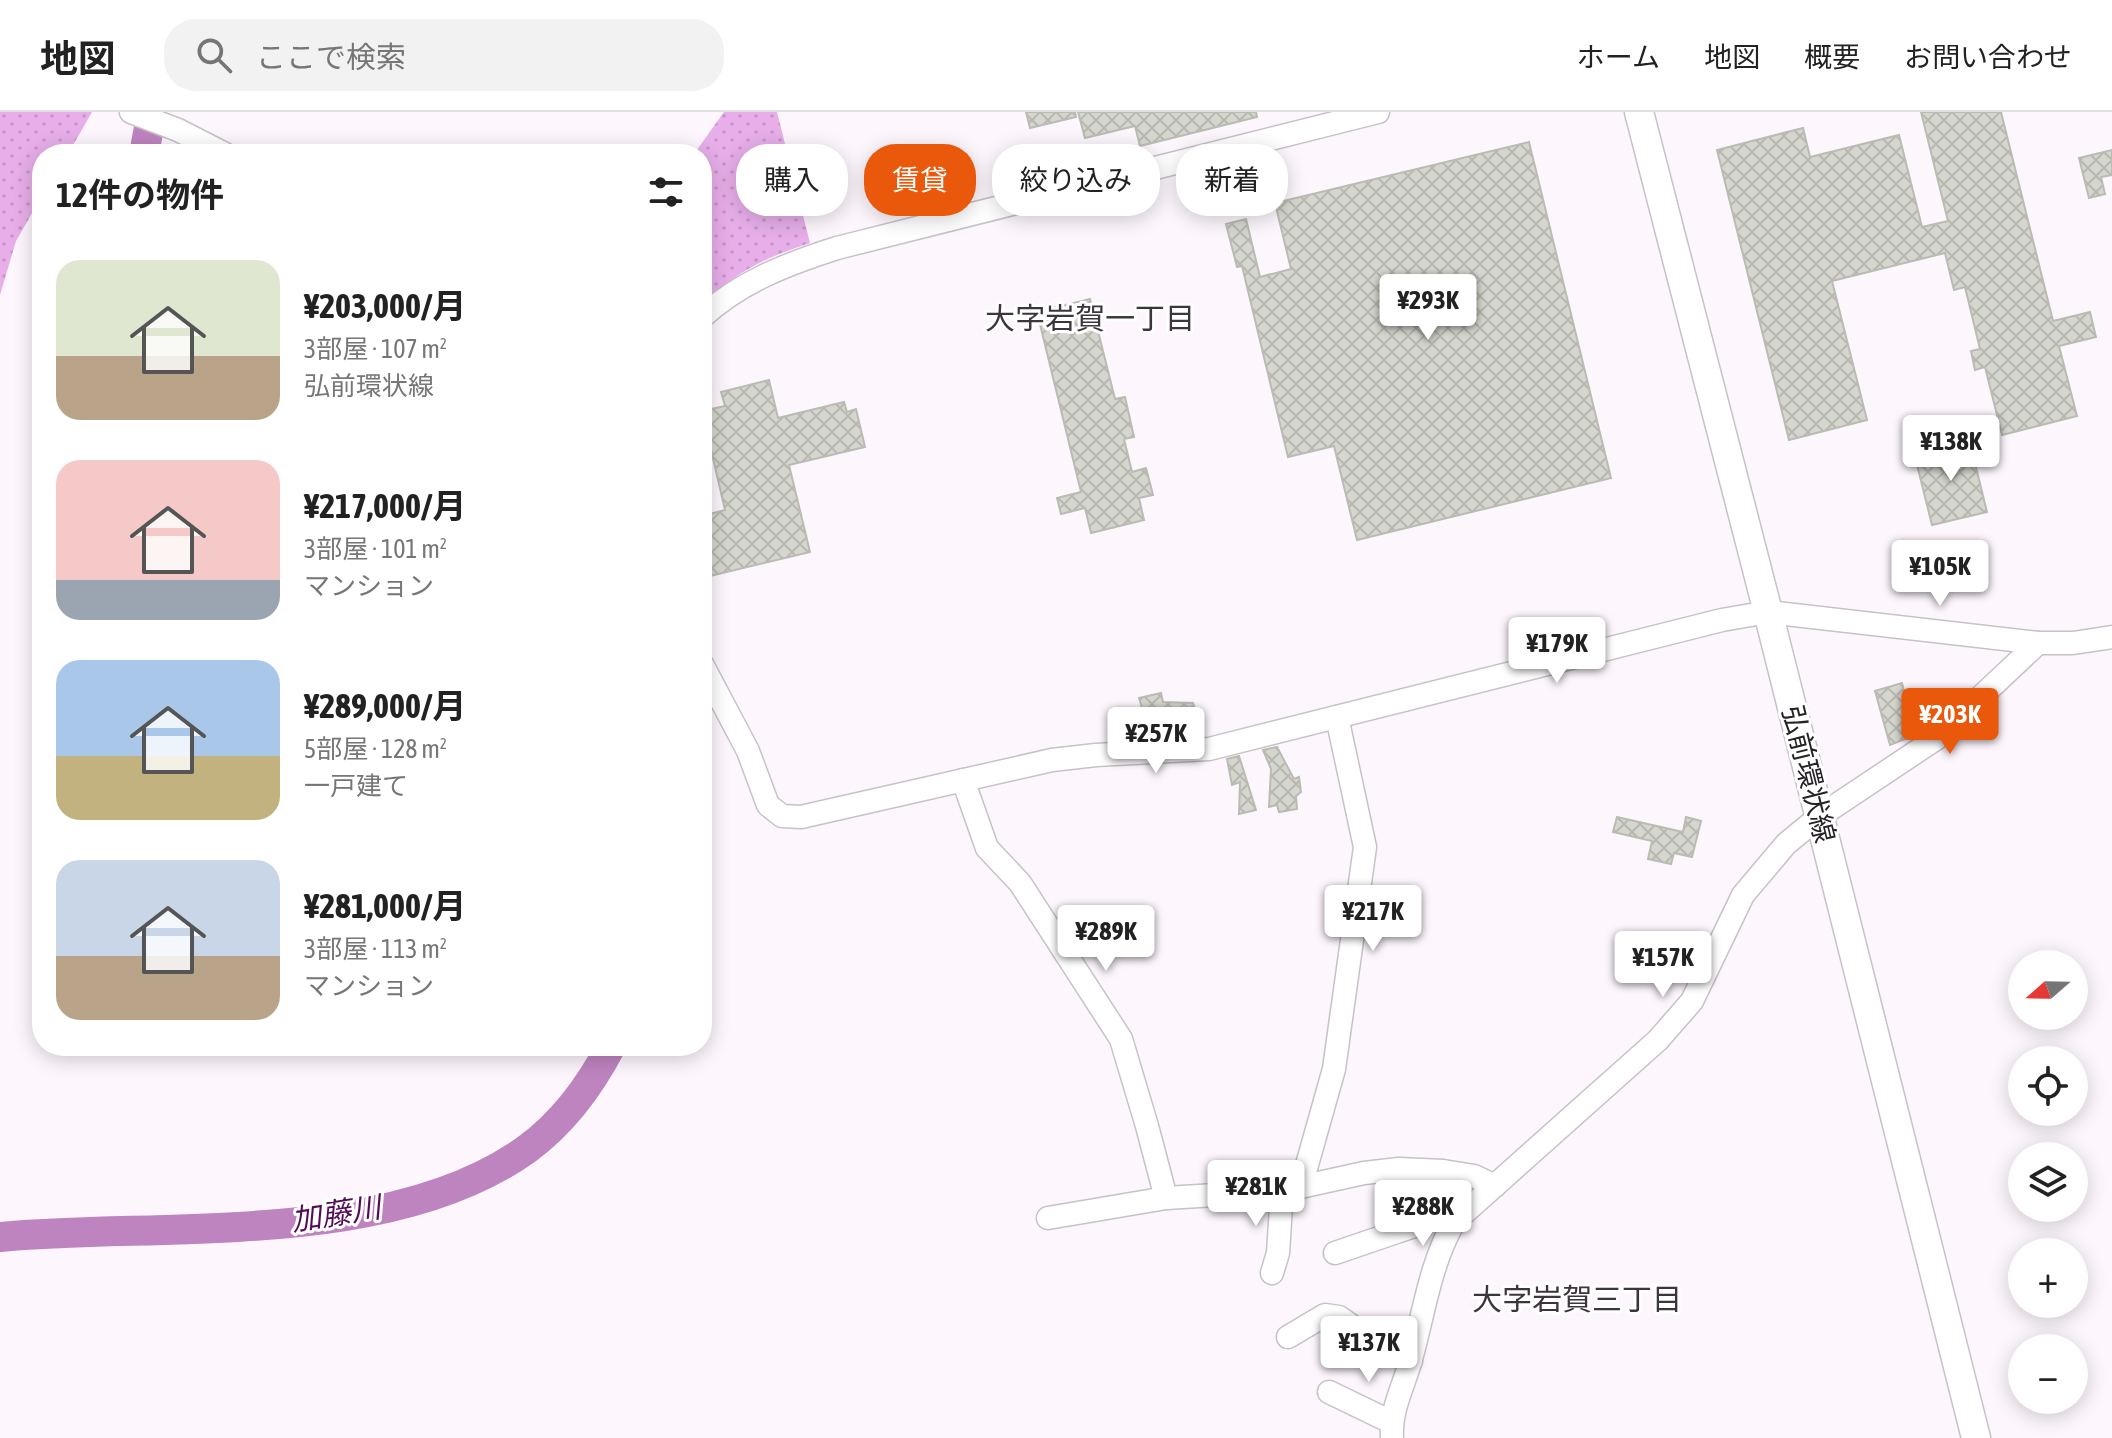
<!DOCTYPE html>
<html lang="ja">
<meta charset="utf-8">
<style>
:root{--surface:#fff;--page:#f2f2f2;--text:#222;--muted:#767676;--line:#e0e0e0;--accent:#ea580c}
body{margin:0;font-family:"Asap Condensed","Noto Sans JP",sans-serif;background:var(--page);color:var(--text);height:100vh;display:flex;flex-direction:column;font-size:30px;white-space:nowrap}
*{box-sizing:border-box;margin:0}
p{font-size:26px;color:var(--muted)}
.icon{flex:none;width:44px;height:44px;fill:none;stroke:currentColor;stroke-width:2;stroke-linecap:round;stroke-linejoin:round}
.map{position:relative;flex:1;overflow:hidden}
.drawer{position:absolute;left:32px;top:32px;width:680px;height:912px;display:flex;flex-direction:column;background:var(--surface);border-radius:32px;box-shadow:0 4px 20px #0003}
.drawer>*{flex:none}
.top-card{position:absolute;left:736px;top:32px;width:760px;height:72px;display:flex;gap:16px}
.needle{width:52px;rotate:250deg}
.buttons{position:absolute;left:2008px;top:838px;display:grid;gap:16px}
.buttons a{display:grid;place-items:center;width:80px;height:80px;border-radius:50%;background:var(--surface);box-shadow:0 4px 20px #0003;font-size:40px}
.price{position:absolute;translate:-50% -68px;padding:0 18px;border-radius:8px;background:#fff;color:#222;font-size:26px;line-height:52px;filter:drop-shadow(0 2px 4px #0008)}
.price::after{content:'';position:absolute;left:50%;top:48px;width:24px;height:18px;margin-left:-12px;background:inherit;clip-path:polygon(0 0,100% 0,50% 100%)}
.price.on{background:var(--accent);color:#fff}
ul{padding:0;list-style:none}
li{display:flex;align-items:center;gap:24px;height:200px;padding:0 24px}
li span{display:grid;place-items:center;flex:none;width:224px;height:160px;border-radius:24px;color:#555}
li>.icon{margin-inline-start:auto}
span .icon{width:96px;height:96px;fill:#fffc;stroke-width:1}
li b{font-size:34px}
h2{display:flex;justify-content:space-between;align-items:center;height:96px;padding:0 24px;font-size:34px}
.pill{padding:0 28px;border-radius:32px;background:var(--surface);box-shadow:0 4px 20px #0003;font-size:28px;line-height:72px}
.pill.on{background:var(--accent);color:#fff}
header{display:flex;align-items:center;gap:48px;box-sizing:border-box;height:112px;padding:0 40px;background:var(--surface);border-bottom:2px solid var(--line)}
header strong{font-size:38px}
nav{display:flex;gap:44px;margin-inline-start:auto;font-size:28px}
.search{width:560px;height:72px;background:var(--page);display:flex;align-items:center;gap:20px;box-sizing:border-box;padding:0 28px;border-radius:32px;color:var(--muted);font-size:30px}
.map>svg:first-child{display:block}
.green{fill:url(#green-dots)}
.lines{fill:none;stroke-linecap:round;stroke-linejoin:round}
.river{stroke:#be84c0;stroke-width:30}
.building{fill:url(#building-cross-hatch);stroke:#babcb3;stroke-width:2}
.minor-casing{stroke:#c8c1c8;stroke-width:25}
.major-casing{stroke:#c8c1c8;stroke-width:31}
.minor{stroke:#fff;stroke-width:22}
.major{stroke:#fff;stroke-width:28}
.labels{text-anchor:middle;stroke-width:6;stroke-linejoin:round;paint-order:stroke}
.street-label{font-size:28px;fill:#262326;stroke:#fff}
.neighbourhood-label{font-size:30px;fill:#3c363c;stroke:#fff}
.water-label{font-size:30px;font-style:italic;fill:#530b58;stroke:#fff}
</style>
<header>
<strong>地図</strong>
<div class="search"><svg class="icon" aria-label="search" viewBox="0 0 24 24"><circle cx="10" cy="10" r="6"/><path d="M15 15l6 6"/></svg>ここで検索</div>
<nav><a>ホーム</a><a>地図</a><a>概要</a><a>お問い合わせ</a></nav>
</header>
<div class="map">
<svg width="2112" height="1326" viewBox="0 0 2112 1326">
<defs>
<pattern id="green-dots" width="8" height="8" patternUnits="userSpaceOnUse" patternTransform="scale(2)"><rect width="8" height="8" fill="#e7aee9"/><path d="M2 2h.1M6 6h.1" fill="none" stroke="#c695c8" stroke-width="1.8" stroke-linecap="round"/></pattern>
<pattern id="building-cross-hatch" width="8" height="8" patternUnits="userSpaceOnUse" patternTransform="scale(2)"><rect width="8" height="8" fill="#d5d7ce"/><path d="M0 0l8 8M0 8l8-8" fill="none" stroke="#b7b8b1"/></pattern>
</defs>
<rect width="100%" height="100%" fill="#fdf6fd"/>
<g class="green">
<path d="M0,0H92L68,42H42V84L16,129L0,183Z"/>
<path d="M724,0H777L810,131C764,146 738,159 702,192V42H694Z"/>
</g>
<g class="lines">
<g class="river">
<path d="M144,42L152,0"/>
<path d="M0,1125C162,1110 390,1136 527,1037C564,1010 590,974 611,934"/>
</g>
</g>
<g class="building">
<path d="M1026,0H1075L1076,5L1030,16Z"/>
<path d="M1078,0H1256L1257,5L1140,34L1135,14L1085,26Z"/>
<path d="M1921,0H2001L2053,209L2090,200L2096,225L2059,234L2077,304L2002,323L1985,255L1975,258L1971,239L1980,237L1965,175L1954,178L1945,141L1832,169L1867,308L1789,328L1717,38L1803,16L1810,45L1899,23L1922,115L1948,109Z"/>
<path d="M1529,30L1611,366L1357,428L1334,334L1288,345L1242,154L1237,155L1226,112L1246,107L1260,165L1291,157L1275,91Z"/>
<path d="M2112,38V63L2101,65L2105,82L2089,86L2079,46Z"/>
<path d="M1090,187L1115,287L1125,285L1134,325L1124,327L1132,360L1146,356L1153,383L1139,386L1144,408L1091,421L1085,396L1061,402L1057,386L1081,380L1037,200Z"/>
<path d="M769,268L778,306L844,290L847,300L856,297L865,335L789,353L810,440L710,464L702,431V404L725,398L702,299L725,294L721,280Z"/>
<path d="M1947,328L1949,337L1970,331L1987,400L1932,413L1915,345L1934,340L1932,332Z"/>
<path d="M1902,571L1916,623L1890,633L1875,579Z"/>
<path d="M1161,581L1163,590L1193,591L1194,594L1165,602L1167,616L1149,618L1139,586Z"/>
<path d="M1277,635L1294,667L1299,665L1301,680L1296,684L1297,697L1279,700L1277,693L1269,695L1271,657L1263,638Z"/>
<path d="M1239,644L1256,698L1239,702L1240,670L1232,673L1227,647Z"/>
<path d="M1617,705L1683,720L1686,705L1701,709L1692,745L1674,741L1671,752L1648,747L1652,729L1613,720Z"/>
</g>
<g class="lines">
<defs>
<g id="minor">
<path d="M131,0L178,18L225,42"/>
<path d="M702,205C742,169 787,152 837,136L1378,0"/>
<path d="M702,552L748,639L768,693L782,704L801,705L1052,648L1096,643L1209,637L1722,508L1768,500L2038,531H2073L2112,525"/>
<path d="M963,668L987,736L1020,771L1121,927L1147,1014L1166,1086"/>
<path d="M1301,1074L1334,957L1365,735L1337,605"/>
<path d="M1048,1106L1166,1086L1282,1079L1364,1061L1399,1057L1443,1059L1474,1064L1495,1074"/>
<path d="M1335,1141L1423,1111L1434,1090L1443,1059"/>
<path d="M1272,1161L1278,1141L1282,1079"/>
<path d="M1288,1225L1325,1203L1339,1205L1391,1242L1411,1249"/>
<path d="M1329,1280L1391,1310"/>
<path d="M1392,1326C1390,1298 1404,1274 1411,1247C1424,1201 1430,1152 1454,1110L1658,928L1692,889L1743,783L1786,732L1820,704L1937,626L2038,531"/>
</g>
<path id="major" d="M1639,0L1768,500L1976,1326"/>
</defs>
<use href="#minor" class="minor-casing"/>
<use href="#major" class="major-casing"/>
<use href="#minor" class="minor"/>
<use href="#major" class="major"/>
</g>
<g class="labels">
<g class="street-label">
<text transform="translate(1809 662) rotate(76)" y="10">弘前環状線</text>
</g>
<g class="neighbourhood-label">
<text x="1090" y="217">大字岩賀一丁目</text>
<text x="1577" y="1198">大字岩賀三丁目</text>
</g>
<g class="water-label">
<text transform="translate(336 1102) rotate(-9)" y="10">加藤川</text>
</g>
</g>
</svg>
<div class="buttons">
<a><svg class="needle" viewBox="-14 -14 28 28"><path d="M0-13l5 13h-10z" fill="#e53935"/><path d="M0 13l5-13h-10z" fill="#767676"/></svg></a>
<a><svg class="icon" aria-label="locate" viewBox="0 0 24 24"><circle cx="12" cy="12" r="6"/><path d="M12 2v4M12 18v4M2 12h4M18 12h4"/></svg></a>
<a><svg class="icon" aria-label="layers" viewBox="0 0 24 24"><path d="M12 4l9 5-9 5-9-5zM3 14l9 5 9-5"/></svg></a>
<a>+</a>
<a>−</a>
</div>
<b class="price" style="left:1428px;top:230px">¥293K</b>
<b class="price" style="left:1951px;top:371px">¥138K</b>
<b class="price" style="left:1940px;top:496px">¥105K</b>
<b class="price" style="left:1557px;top:573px">¥179K</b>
<b class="price on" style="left:1950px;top:644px">¥203K</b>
<b class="price" style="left:1156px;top:663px">¥257K</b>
<b class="price" style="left:1373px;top:841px">¥217K</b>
<b class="price" style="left:1106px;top:861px">¥289K</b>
<b class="price" style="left:1663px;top:887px">¥157K</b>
<b class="price" style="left:1256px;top:1116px">¥281K</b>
<b class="price" style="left:1423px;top:1136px">¥288K</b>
<b class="price" style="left:1369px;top:1272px">¥137K</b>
<div class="top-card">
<a class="pill">購入</a>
<a class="pill on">賃貸</a>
<a class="pill">絞り込み</a>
<a class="pill">新着</a>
</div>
<section class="drawer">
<h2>12件の物件<svg class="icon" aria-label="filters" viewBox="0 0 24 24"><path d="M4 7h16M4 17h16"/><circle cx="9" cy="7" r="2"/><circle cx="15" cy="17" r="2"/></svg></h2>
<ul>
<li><span style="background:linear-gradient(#dfe7d0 60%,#b9a48a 0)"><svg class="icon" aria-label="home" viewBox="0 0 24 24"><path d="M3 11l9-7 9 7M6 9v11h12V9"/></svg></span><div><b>¥203,000/月</b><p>3部屋 · 107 m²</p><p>弘前環状線</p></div></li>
<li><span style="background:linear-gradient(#f6c9c9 75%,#9aa5b1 0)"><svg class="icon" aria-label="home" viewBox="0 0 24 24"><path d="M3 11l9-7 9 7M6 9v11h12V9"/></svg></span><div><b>¥217,000/月</b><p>3部屋 · 101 m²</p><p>マンション</p></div></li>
<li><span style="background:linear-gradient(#a9c7e8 60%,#c2b280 0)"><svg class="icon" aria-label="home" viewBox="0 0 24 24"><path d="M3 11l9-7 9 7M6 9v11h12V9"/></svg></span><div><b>¥289,000/月</b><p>5部屋 · 128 m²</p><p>一戸建て</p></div></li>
<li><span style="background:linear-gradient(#c9d6e8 60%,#b9a48a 0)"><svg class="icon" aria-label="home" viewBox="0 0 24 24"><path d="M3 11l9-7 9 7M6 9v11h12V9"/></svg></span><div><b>¥281,000/月</b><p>3部屋 · 113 m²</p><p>マンション</p></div></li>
</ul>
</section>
</div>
